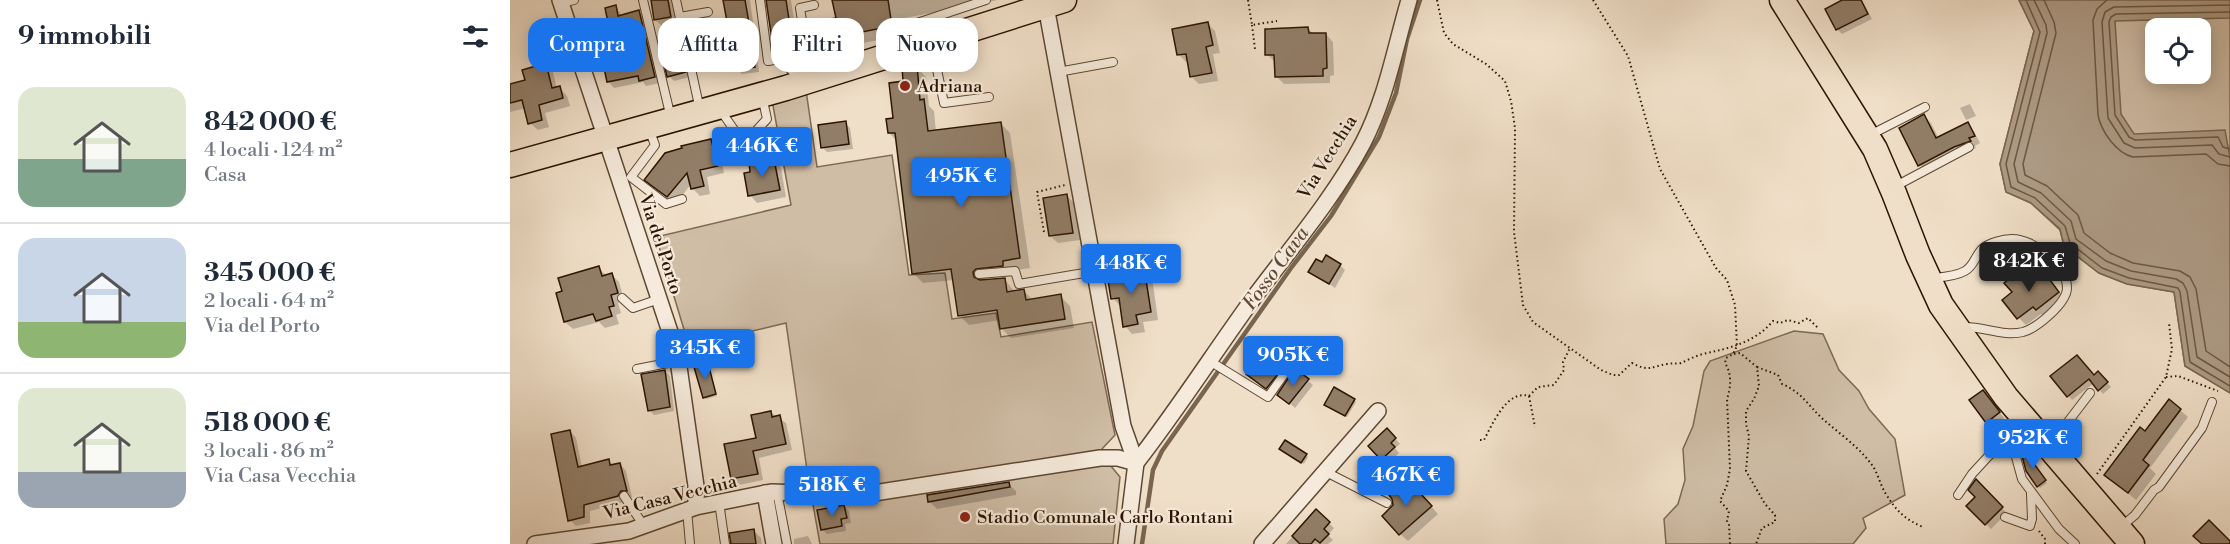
<!DOCTYPE html>
<html lang="it">
<meta charset="utf-8">
<style>
:root{--surface:#fff;--page:#f6f6f7;--text:#1f2937;--muted:#747a83;--line:#e0e1e3;--accent:#1a73e8}
body{margin:0;font-family:"Libre Bodoni",serif;background:var(--page);color:var(--text);height:100vh;display:flex;flex-direction:column;font-size:22px;white-space:nowrap}
*{box-sizing:border-box;margin:0}
p{font-size:20px;color:var(--muted)}
.icon{flex:none;width:33px;height:33px;fill:none;stroke:currentColor;stroke-width:2;stroke-linecap:round;stroke-linejoin:round}
.map{position:relative;flex:1;overflow:hidden}
.details{display:flex;flex-direction:column;background:var(--surface);width:510px}
.details>*{flex:none}
.banner{position:absolute;left:18px;top:18px;width:570px;height:54px;display:flex;gap:12px}
.buttons{position:absolute;left:1635px;top:18px;display:grid;gap:12px}
.buttons a{display:grid;place-items:center;width:66px;height:66px;border-radius:12px;background:var(--surface);box-shadow:0 3px 15px #0003;font-size:30px}
.price{position:absolute;translate:-50% -51px;padding:0 14px;border-radius:6px;background:var(--accent);color:#fff;font-size:20px;line-height:39px;filter:drop-shadow(0 2px 3px #0008)}
.price::after{content:'';position:absolute;left:50%;top:36px;width:18px;height:14px;margin-left:-9px;background:inherit;clip-path:polygon(0 0,100% 0,50% 100%)}
.price.selected{background:#222;color:#fff}
ul{padding:0;list-style:none}
li{display:flex;align-items:center;gap:18px;height:150px;padding:0 18px}
li+li{border-top:2px solid var(--line)}
li span{display:grid;place-items:center;flex:none;width:168px;height:120px;border-radius:18px;color:#555}
li>.icon{margin-inline-start:auto}
span .icon{width:72px;height:72px;fill:#fffc;stroke-width:1}
li b{font-size:26px}
h2{display:flex;justify-content:space-between;align-items:center;height:72px;padding:0 18px;font-size:26px}
.pill{padding:0 21px;border-radius:18px;background:var(--surface);box-shadow:0 3px 15px #0003;font-size:21px;line-height:54px}
.pill.selected{background:var(--accent);color:#fff}
main{display:flex;flex:1;min-height:0}
.map>svg:first-child{display:block}
.green{fill:#cfbda6;stroke:#7e6953;stroke-width:1.5;fill-rule:evenodd}
.water{fill:#ad9a84;stroke:#79654f;stroke-width:1.5}
.shadow{fill:#0003}
.lines{fill:none;stroke-linecap:round;stroke-linejoin:round}
.shore{stroke:#6c5842;stroke-width:1.5}
.stream{stroke:#79654f;stroke-width:4.5}
.building{fill:#927e68;stroke:#2c1500;stroke-width:1.5}
.lane-casing{stroke:#5d4832;stroke-width:10}
.street-casing{stroke:#5d4832;stroke-width:18}
.primary-casing{stroke:#2c1500;stroke-width:27}
.path{stroke:#2c1500;stroke-width:2;stroke-dasharray:1.5 3;stroke-linecap:butt}
.lane{stroke:#f5eadb;stroke-width:8}
.street{stroke:#f5eadb;stroke-width:15}
.primary{stroke:#f0dfc8;stroke-width:24}
.poi-dot{fill:#8f2418;stroke:#f5eadb;stroke-width:2}
.labels{text-anchor:middle;stroke-width:4.5;stroke-linejoin:round;paint-order:stroke}
.poi-label{font-size:18px;fill:#2c1500;stroke:#f5eadb;text-anchor:start}
.street-label{font-size:18px;fill:#2c1500;stroke:#f5eadb}
.water-label{font-size:20px;font-style:italic;fill:#604a35;stroke:#f5eadb}
</style>
<main>
<section class="details">
<h2>9 immobili<svg class="icon" aria-label="filters" viewBox="0 0 24 24"><path d="M4 7h16M4 17h16"/><circle cx="9" cy="7" r="2"/><circle cx="15" cy="17" r="2"/></svg></h2>
<ul>
<li><span style="background:linear-gradient(#dfe7d0 60%,#7fa58c 0)"><svg class="icon" aria-label="home" viewBox="0 0 24 24"><path d="M3 11l9-7 9 7M6 9v11h12V9"/></svg></span><div><b>842 000 €</b><p>4 locali · 124 m²</p><p>Casa</p></div></li>
<li><span style="background:linear-gradient(#c9d6e8 70%,#8fb573 0)"><svg class="icon" aria-label="home" viewBox="0 0 24 24"><path d="M3 11l9-7 9 7M6 9v11h12V9"/></svg></span><div><b>345 000 €</b><p>2 locali · 64 m²</p><p>Via del Porto</p></div></li>
<li><span style="background:linear-gradient(#dfe7d0 70%,#9aa5b1 0)"><svg class="icon" aria-label="home" viewBox="0 0 24 24"><path d="M3 11l9-7 9 7M6 9v11h12V9"/></svg></span><div><b>518 000 €</b><p>3 locali · 86 m²</p><p>Via Casa Vecchia</p></div></li>
</ul>
</section>
<div class="map">
<svg width="1720" height="544" viewBox="0 0 1720 544">
<rect width="100%" height="100%" fill="#f0dfc8"/>
<filter id="stains"><feTurbulence type="fractalNoise" baseFrequency=".00333" numOctaves="4"/><feColorMatrix values="0 0 0 0 .2 0 0 0 0 .09 0 0 0 0 .02 0 0 0 .5 -.17"/></filter>
<radialGradient id="worn" r=".72"><stop offset=".6" stop-color="#630" stop-opacity="0"/><stop offset="1" stop-color="#630" stop-opacity=".3"/></radialGradient>
<g class="green">
<path d="M1509,0H1720V393L1675,366L1664,292L1617,284L1589,273L1554,246L1550,230L1521,203L1496,192L1490,164L1524,31ZM1646,28H1690V74H1646Z"/>
<path d="M296,90L307,167L382,155L399,275L435,273L442,319L486,313L491,337L582,322L605,435L591,450L351,489L298,477L276,323L179,346L146,237L281,205L262,100Z"/>
<path d="M1284,331L1313,334L1329,370L1349,391L1359,409L1385,439L1395,495L1353,518L1356,528L1343,544H1156L1154,519L1168,504L1175,480L1173,449L1183,426L1194,371L1200,361Z"/>
<path d="M594,463L600,465L610,477L603,544H310L302,499Z"/>
</g>
<path class="water" d="M1509,0H1720V18L1605,21L1611,114L1624,134L1715,130L1720,158V393L1675,366L1664,292L1617,284L1589,273L1554,246L1550,229L1521,203L1496,192L1490,164L1524,31Z"/>
<g class="shadow">
<path d="M142,0H165H163L167,24L153,27L145,20Z"/>
<path d="M214,0H240L244,29L225,33L219,26Z"/>
<path d="M258,0H281L285,26L292,33L295,48L271,51L265,45Z"/>
<path d="M324,0H488L389,19L391,36L336,46L337,56L314,59L304,50L328,19Z"/>
<path d="M1336,0H1352L1362,19L1332,34L1327,29Z"/>
<path d="M106,7L112,16L129,12L135,18L150,83L136,86L133,82L104,88L98,81Z"/>
<path d="M697,23L705,31L710,53L703,54L708,81L689,84L682,77L679,62H676L668,54Z"/>
<path d="M798,29L804,34H816L823,42L824,75L820,76V83L774,84L766,76L765,62L757,54Z"/>
<path d="M241,46L246,51L249,72L232,74L227,69Z"/>
<path d="M166,52L176,62L180,77L164,81L159,76Z"/>
<path d="M35,65L43,72L47,89L50,88L57,96L60,106L35,113L39,127L28,130L20,123L16,108L0,112V85L17,81Z"/>
<path d="M406,67L416,77L419,106L424,111L426,132L490,123L500,133L520,268L502,271V275L478,278L473,281L494,279L505,292L514,291L523,300L550,296L560,306L564,328L501,338L491,328L490,320L459,325L449,315L444,280L413,283L403,273L387,141L379,133L395,82Z"/>
<path d="M1460,104L1466,116L1456,120L1450,108Z"/>
<path d="M1414,116L1421,123L1429,139L1457,124L1464,131L1470,143L1465,146L1466,148L1451,153L1416,172L1410,165Z"/>
<path d="M335,123L340,128L343,149L317,152L312,147Z"/>
<path d="M201,140L209,148L214,173L197,177L200,194L190,196L182,188L181,184L166,204L144,187Z"/>
<path d="M263,160L271,168L276,197L247,203L240,195Z"/>
<path d="M557,196L564,203L570,240L548,243L540,236Z"/>
<path d="M830,265L835,270L825,288L800,271Z"/>
<path d="M88,268L97,276L101,274L109,282L114,300L108,303L111,313L106,315L109,324L95,328L89,322L63,329L55,322L47,294Z"/>
<path d="M634,269L642,277L648,320L633,322L635,332L622,334L615,326L610,306L603,298Z"/>
<path d="M1538,278L1556,300L1535,317L1531,314L1516,325L1509,318L1504,293L1515,283Z"/>
<path d="M780,359L787,367L779,377L787,372L803,385L785,408L767,392L765,395L746,381Z"/>
<path d="M197,365L207,396L196,399L194,397Z"/>
<path d="M155,371L160,376L164,411L144,415L139,410Z"/>
<path d="M1588,373L1601,387L1593,394L1584,383L1562,400L1542,376L1584,377Z"/>
<path d="M1478,397L1494,418L1482,427L1477,422Z"/>
<path d="M844,400L846,402L837,417L818,406Z"/>
<path d="M1670,410L1678,417L1640,468L1646,474L1626,500L1596,475L1635,433Z"/>
<path d="M260,412L276,423L282,450L249,458L253,480L229,485L222,479L248,439Z"/>
<path d="M877,430L890,444L885,448L889,453L877,464L860,446Z"/>
<path d="M60,431L66,438L72,467L99,461L104,466L110,464L116,471L122,497L117,496L114,502L80,511V523L66,526L60,520Z"/>
<path d="M773,451L796,455L798,457L794,464Z"/>
<path d="M1516,454L1537,483L1530,488L1528,486Z"/>
<path d="M1466,482L1497,513L1481,529L1458,506L1467,497Z"/>
<path d="M498,484L506,491V495L427,509L419,501Z"/>
<path d="M905,488L928,514L898,541L890,534Z"/>
<path d="M334,506L339,511L341,523L335,524L336,531L317,534L312,529Z"/>
<path d="M806,511L824,528L818,535L823,540L818,544H776Z"/>
<path d="M244,531L251,538L252,544H222Z"/>
<path d="M298,536L302,544H284V539Z"/>
</g>
<g class="lines">
<g class="shore">
<path d="M1516,0L1530,32L1496,164L1501,187L1525,198L1555,226L1560,243L1592,268L1619,278L1668,288L1670,292L1680,362L1720,386"/>
<path d="M1524,0L1536,25L1537,33L1504,164L1508,182L1531,193L1561,221L1566,239L1596,261L1621,271L1666,279L1673,283L1677,291L1687,357L1720,377"/>
<path d="M1534,0L1544,22L1546,33L1513,164L1515,175L1537,186L1568,215L1574,233L1600,253L1623,263L1670,271L1680,277L1686,289L1696,351L1720,367"/>
<path d="M1597,0L1587,9L1583,20L1588,115C1591,131 1606,153 1623,157L1696,154L1708,164L1720,166"/>
<path d="M1720,5L1604,7L1595,12L1592,22L1598,118L1614,143L1625,148L1702,145L1709,154L1720,157"/>
<path d="M1720,12L1606,14L1601,17L1599,22L1605,115L1619,137L1625,140L1708,137L1713,147L1720,149"/>
</g>
<path class="stream" d="M632,544L643,470L652,451L781,268L821,216L869,137L886,93L897,39L910,0"/>
</g>
<g class="building">
<path d="M141,0H158L161,17L144,20Z"/>
<path d="M213,0H235L239,23L218,27Z"/>
<path d="M256,0H276L280,26L287,25L289,42L263,46Z"/>
<path d="M322,0H378L382,26L327,37L328,46L303,50L298,23L326,18Z"/>
<path d="M1332,0H1351L1358,14L1326,30L1315,9Z"/>
<path d="M106,5L108,16L129,10L145,77L129,81L128,76L97,82L88,40L101,37L95,8Z"/>
<path d="M698,22L703,45L696,47L702,73L680,77L676,54L667,55L662,29Z"/>
<path d="M798,27L799,33H816L817,68L813,69V76L765,77L764,55H755V29Z"/>
<path d="M242,45L245,67L226,70L222,48Z"/>
<path d="M167,51L168,56L172,55L176,72L157,77L152,55Z"/>
<path d="M36,63L42,88L50,86L53,98L29,105L32,120L18,124L12,100L0,103V84L15,80L12,70Z"/>
<path d="M407,65L410,100L414,99L418,131L491,122L510,258L493,261V266L466,269L463,272L464,277L470,280L495,278L497,292L514,289L516,300L551,294L555,319L490,329L487,310L448,316L441,269L402,274L385,133H378L376,119L383,118L379,83L393,81L392,67Z"/>
<path d="M1414,114L1426,138L1458,122L1465,136L1459,138L1461,141L1444,147L1408,166L1389,128Z"/>
<path d="M336,121L339,144L311,148L308,125Z"/>
<path d="M201,139L208,166L190,170L194,186L181,189L177,173L157,197L134,180L155,153L172,148L171,146Z"/>
<path d="M264,159L270,190L238,196L234,173L240,172L239,163Z"/>
<path d="M557,194L563,233L539,236L533,198Z"/>
<path d="M816,255L831,264L819,284L798,272L806,259L812,262Z"/>
<path d="M89,266L92,276L102,273L108,293L101,295L104,306L99,307L102,316L86,321L83,314L54,322L46,293L52,291L48,278Z"/>
<path d="M634,267L641,312L626,315L628,324L613,327L609,298L601,299L598,280L610,277V271Z"/>
<path d="M1531,268L1549,292L1526,310L1523,307L1507,319L1492,300L1502,292L1494,283L1507,273L1514,281Z"/>
<path d="M761,343L781,358L756,389L736,374Z"/>
<path d="M1567,355L1584,375L1588,371L1598,382L1588,391L1579,379L1557,397L1540,376Z"/>
<path d="M198,363L206,394L193,398L184,367Z"/>
<path d="M155,370L160,407L138,411L131,374Z"/>
<path d="M787,370L799,379L779,404L767,395L781,374Z"/>
<path d="M824,387L845,399L835,416L814,405Z"/>
<path d="M1473,390L1490,412L1476,423L1459,400Z"/>
<path d="M1659,399L1671,409L1633,460L1639,465L1618,493L1594,475L1630,427L1635,431Z"/>
<path d="M261,411L262,417L270,415L276,444L243,451L248,474L221,479L214,444L246,438L241,415Z"/>
<path d="M877,428L886,438L881,443L885,447L871,460L858,446Z"/>
<path d="M60,430L68,467L99,459L100,465L110,463L117,491H111L108,496L74,505V517L58,521L41,434Z"/>
<path d="M775,440L797,454L791,463L769,449Z"/>
<path d="M1514,450L1536,480L1527,487L1516,471L1511,452Z"/>
<path d="M897,479L922,506L889,535L872,516L883,505L882,499L879,495Z"/>
<path d="M1466,479L1493,507L1475,525L1456,506L1465,497L1458,490Z"/>
<path d="M499,482L500,487L418,502L417,495Z"/>
<path d="M334,505L337,518L331,519L332,526L311,530L307,510Z"/>
<path d="M806,509L820,522L814,529L819,534L810,543L805,539L801,544H790L782,536Z"/>
<path d="M1699,520L1720,541V544H1692L1683,536Z"/>
<path d="M244,529L246,544H221L219,533Z"/>
</g>
<g class="lines">
<defs>
<g id="lane">
<path d="M133,0L161,118"/>
<path d="M166,0L190,110"/>
<path d="M250,0L258,61L270,59L291,80"/>
<path d="M52,3L64,0"/>
<path d="M170,17L198,12"/>
<path d="M402,43L404,24L476,0"/>
<path d="M422,46L434,103L479,97"/>
<path d="M548,72L603,62"/>
<path d="M301,78L290,8L304,5"/>
<path d="M211,111L227,134L245,132L257,119L252,96"/>
<path d="M139,129L145,145L121,177L156,204L172,199"/>
<path d="M1360,135L1415,107"/>
<path d="M1384,187L1459,147"/>
<path d="M469,274L505,271L509,284L586,271"/>
<path d="M587,277L604,273"/>
<path d="M1424,278C1434,277 1446,276 1455,271C1464,266 1465,256 1472,249C1478,243 1493,239 1502,239C1524,239 1557,265 1557,288C1557,303 1527,328 1513,332C1493,337 1473,326 1453,327"/>
<path d="M112,298L123,308L149,299"/>
<path d="M698,360L758,397L777,370L787,363L798,366"/>
<path d="M127,369L168,361"/>
<path d="M1501,439L1512,479L1549,529L1565,544"/>
<path d="M1541,444L1580,393"/>
<path d="M814,471L877,503"/>
<path d="M267,492L277,544"/>
<path d="M1448,495L1462,474L1486,448L1518,428"/>
<path d="M114,496L134,526"/>
<path d="M209,502L215,544"/>
<path d="M177,510L180,544"/>
<path d="M1495,517L1520,526L1522,519L1521,494"/>
<path d="M1612,526L1625,515L1644,490L1649,487L1692,428L1702,402"/>
</g>
<g id="street">
<path d="M50,0L167,353L186,486V507"/>
<path d="M536,6L613,426L626,463L616,544"/>
<path d="M255,493L264,544"/>
<path d="M25,544L119,531L186,507L261,492L351,495L590,458H608L626,463C668,409 705,351 745,296C781,248 825,196 853,143C876,99 885,48 899,0"/>
<path d="M752,544L868,411"/>
</g>
<g id="primary">
<path d="M1272,0L1365,149L1384,193L1408,255L1431,305L1496,397L1622,544"/>
<path d="M0,165L276,88L554,0"/>
</g>
</defs>
<use href="#lane" class="lane-casing"/>
<use href="#street" class="street-casing"/>
<use href="#primary" class="primary-casing"/>
<g class="path">
<path d="M738,0L742,25L767,21"/>
<path d="M927,0L934,33L943,44L976,64L995,81L1001,101L1005,128L1004,232L1013,305L1023,322L1091,370L1103,375H1109L1122,363C1139,372 1140,367 1157,364C1162,363 1166,364 1171,363C1178,360 1185,356 1193,354C1220,348 1244,343 1263,321L1270,323L1278,320L1289,323L1298,318L1309,329"/>
<path d="M1083,0L1118,56L1150,169L1206,268L1217,280L1225,305L1227,346L1223,354L1216,358L1215,363C1222,374 1221,387 1217,399L1220,469L1217,485L1210,501L1219,511L1217,521L1219,524L1220,544"/>
<path d="M742,25L745,49"/>
<path d="M534,232L527,192L555,185"/>
<path d="M1224,354L1230,353L1247,367L1249,386L1244,399L1236,411V424L1239,436L1236,471L1255,504L1265,515V522L1252,528L1246,544"/>
<path d="M1247,367L1268,375L1272,384C1292,392 1299,407 1314,420C1330,434 1349,447 1362,465C1368,473 1370,485 1376,494C1386,511 1396,520 1413,527"/>
<path d="M1656,377L1668,376L1708,391"/>
<path d="M1019,396L1025,427"/>
<path d="M970,440H974C982,425 997,389 1019,396L1028,387L1044,385L1054,370L1053,362L1060,348"/>
<path d="M1587,474L1656,377L1662,349L1659,323"/>
<path d="M1529,531L1535,539V544"/>
</g>
<use href="#lane" class="lane"/>
<use href="#street" class="street"/>
<use href="#primary" class="primary"/>
</g>
<g class="poi-dot">
<circle cx="395" cy="86" r="6"/>
<circle cx="455" cy="517" r="6"/>
</g>
<g class="labels">
<g class="poi-label">
<text x="407" y="92">Adriana</text>
<text x="467" y="523">Stadio Comunale Carlo Rontani</text>
</g>
<g class="street-label">
<text transform="translate(817 157) rotate(-58)" y="6">Via Vecchia</text>
<text transform="translate(151 244) rotate(72)" y="6">Via del Porto</text>
<text transform="translate(160 497) rotate(-14)" y="6">Via Casa Vecchia</text>
</g>
<g class="water-label">
<text transform="translate(765 268) rotate(-54)" y="7">Fosso Cava</text>
</g>
</g>
<rect width="100%" height="100%" filter="url(#stains)"/>
<rect width="100%" height="100%" fill="url(#worn)"/>
</svg>
<div class="buttons">
<a><svg class="icon" aria-label="locate" viewBox="0 0 24 24"><circle cx="12" cy="12" r="6"/><path d="M12 2v4M12 18v4M2 12h4M18 12h4"/></svg></a>
</div>
<b class="price" style="left:252px;top:178px">446K €</b>
<b class="price" style="left:451px;top:208px">495K €</b>
<b class="price selected" style="left:1519px;top:293px">842K €</b>
<b class="price" style="left:621px;top:295px">448K €</b>
<b class="price" style="left:195px;top:380px">345K €</b>
<b class="price" style="left:783px;top:387px">905K €</b>
<b class="price" style="left:1523px;top:470px">952K €</b>
<b class="price" style="left:896px;top:507px">467K €</b>
<b class="price" style="left:322px;top:517px">518K €</b>
<div class="banner">
<a class="pill selected">Compra</a>
<a class="pill">Affitta</a>
<a class="pill">Filtri</a>
<a class="pill">Nuovo</a>
</div>
</div>
</main>
